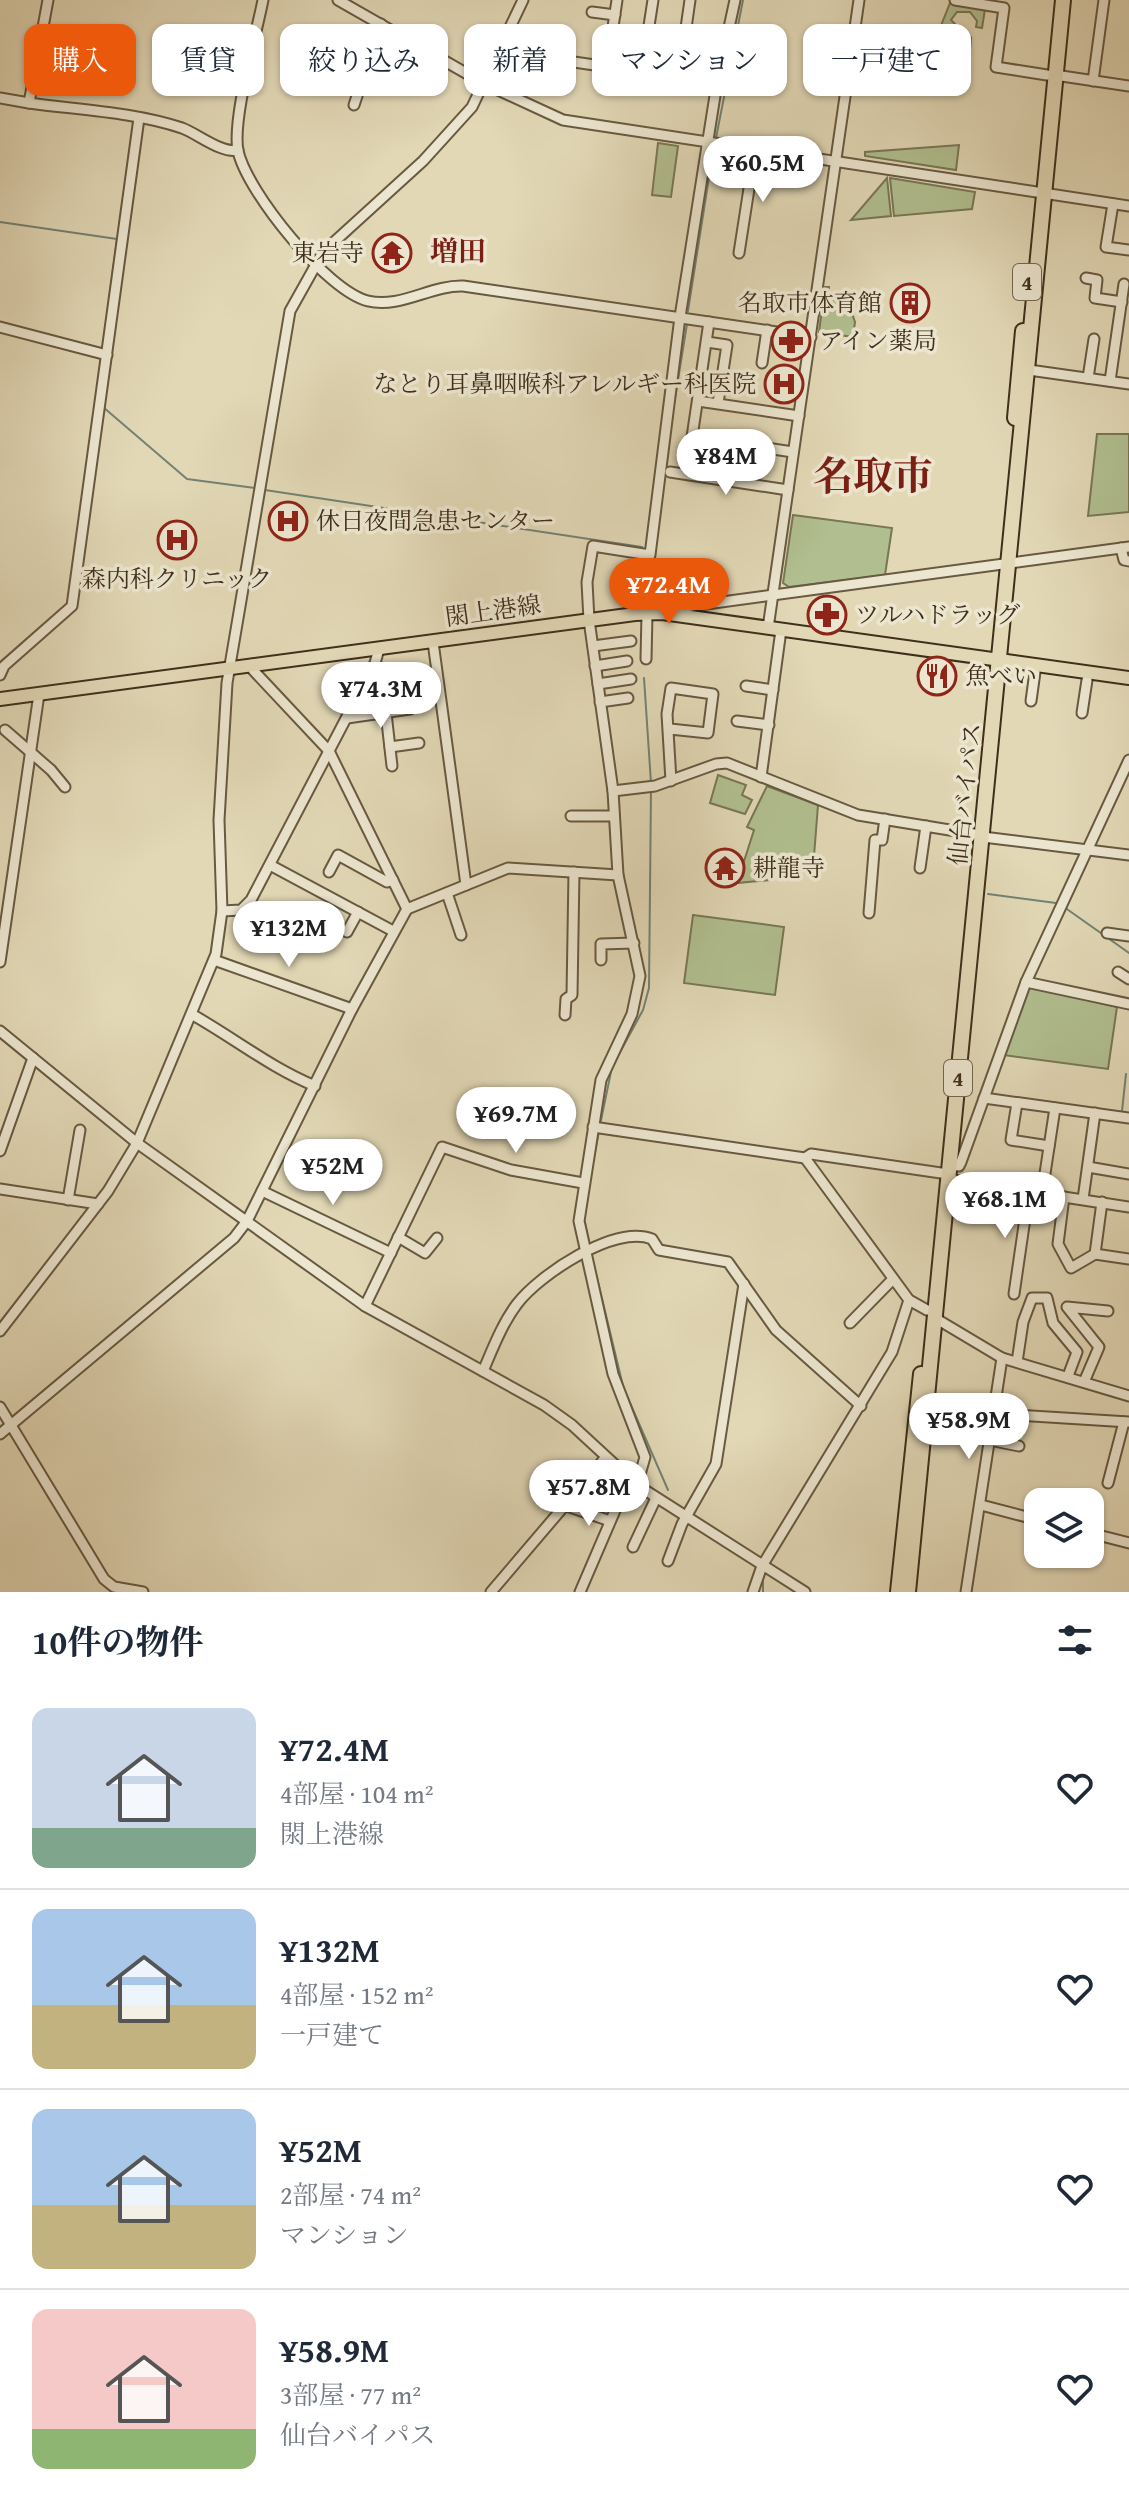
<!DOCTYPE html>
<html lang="ja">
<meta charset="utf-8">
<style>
:root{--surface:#fff;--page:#f6f6f7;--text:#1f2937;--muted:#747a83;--line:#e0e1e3;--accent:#ea580c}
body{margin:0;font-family:"Gentium Book Plus","Noto Serif JP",serif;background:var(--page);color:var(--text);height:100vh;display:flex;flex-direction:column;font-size:30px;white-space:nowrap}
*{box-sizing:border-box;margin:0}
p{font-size:26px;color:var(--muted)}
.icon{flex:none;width:44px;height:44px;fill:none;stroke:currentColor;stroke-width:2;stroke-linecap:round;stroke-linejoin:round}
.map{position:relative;height:1592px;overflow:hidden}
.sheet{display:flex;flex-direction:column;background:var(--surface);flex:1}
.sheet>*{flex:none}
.guide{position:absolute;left:24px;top:24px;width:1082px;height:72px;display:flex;gap:16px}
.buttons{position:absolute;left:1024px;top:1488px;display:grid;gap:16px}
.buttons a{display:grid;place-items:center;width:80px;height:80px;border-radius:16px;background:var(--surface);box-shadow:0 2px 6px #0004;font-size:40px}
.price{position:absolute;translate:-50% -68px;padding:0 18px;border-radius:28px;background:#fff;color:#222;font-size:26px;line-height:52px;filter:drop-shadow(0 2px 4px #0008)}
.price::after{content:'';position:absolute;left:50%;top:48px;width:24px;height:18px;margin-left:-12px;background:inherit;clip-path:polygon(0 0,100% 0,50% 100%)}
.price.selected{background:var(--accent);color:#fff}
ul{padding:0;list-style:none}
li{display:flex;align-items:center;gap:24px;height:200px;padding:0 32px}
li+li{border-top:2px solid var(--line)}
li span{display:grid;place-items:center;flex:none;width:224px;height:160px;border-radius:16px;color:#555}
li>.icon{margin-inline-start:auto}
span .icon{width:96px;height:96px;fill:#fffc;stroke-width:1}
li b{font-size:34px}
h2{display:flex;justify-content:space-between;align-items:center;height:96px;padding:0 32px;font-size:34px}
.chip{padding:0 28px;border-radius:16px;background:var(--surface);box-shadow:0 2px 6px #0004;font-size:28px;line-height:72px}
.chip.selected{background:var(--accent);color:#fff}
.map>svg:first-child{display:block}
.green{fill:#b1bf90;stroke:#787755;stroke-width:2}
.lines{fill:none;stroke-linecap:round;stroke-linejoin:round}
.stream{stroke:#738275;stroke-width:2}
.minor-casing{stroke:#685941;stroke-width:13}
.major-casing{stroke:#3f2f1a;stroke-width:16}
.highway-casing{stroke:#3f2f1a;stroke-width:18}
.minor{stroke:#ece6d0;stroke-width:9}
.major{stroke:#e2d8b6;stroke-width:12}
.highway{stroke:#e2d8b6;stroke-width:14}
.labels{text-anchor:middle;stroke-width:7;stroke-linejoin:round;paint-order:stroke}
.shield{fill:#ece6d0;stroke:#736651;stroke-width:2}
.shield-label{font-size:22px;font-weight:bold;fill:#3f2f1a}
.poi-label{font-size:24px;fill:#3f2f1a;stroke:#ece6d0;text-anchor:start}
.street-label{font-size:24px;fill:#3f2f1a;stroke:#ece6d0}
.quarter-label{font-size:28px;font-weight:bold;fill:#7a1f14;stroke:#ece6d0}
.town-label{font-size:40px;font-weight:bold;fill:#7a1f14;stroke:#ece6d0}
</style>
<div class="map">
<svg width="1129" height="1592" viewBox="0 0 1129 1592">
<rect width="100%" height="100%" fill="#e2d8b6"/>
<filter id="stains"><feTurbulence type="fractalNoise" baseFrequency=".0025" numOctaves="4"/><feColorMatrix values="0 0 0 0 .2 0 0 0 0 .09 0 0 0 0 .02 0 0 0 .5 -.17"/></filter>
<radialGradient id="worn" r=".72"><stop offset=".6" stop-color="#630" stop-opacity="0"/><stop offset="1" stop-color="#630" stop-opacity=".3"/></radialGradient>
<g class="green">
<path d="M950,3L985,9L982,28L976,27L977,21L970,12H957L951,20L957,26L956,33L965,41L971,38L970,50C958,47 945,43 941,30L954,32V29L940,28Z"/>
<path d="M658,143L678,146L671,197L652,195Z"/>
<path d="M959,145L956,170L865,156V152Z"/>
<path d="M887,178L891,216L851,220Z"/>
<path d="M890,178L975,192L972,209L894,216Z"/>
<path d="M825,287H829L828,293L846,296L855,322L853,337L819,332Z"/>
<path d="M1097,434H1129V512L1088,516Z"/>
<path d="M793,515L892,528L885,575L789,587L783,583Z"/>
<path d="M718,775L746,785L742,795L752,800L745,814L710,803Z"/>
<path d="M767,786L818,805L813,869L782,864L771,880L737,883L754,830L747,827Z"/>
<path d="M693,915L784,927L775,995L684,983Z"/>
<path d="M1027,985L1117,1007L1108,1069L1003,1055Z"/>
</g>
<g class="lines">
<g class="stream">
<path d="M716,138L743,0"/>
<path d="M0,222L117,239L103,346"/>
<path d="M688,311L713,152"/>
<path d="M109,373L112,352"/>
<path d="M103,407L187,479L255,488"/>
<path d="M672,417L687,324"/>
<path d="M265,490L642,547"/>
<path d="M644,678L651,783"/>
<path d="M988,894L1056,903"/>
<path d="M1064,907L1129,953"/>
<path d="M1122,1111L1126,1074"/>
<path d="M600,1125L612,1067L643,1010L649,988L651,789"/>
<path d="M592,1168L599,1131"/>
<path d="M584,1218L590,1247"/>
<path d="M591,1253L624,1390"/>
<path d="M627,1396L668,1490"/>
<path d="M763,1592V1582"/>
</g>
<defs>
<g id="minor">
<path d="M48,0L29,103C80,110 134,112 182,128C198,134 222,154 238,150"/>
<path d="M263,0C256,36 232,119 238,151C247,192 327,291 368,301C400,309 431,285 463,286L811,337"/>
<path d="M338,0L485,84L563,120L1129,206"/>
<path d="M955,0L1004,8L996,67L1047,75"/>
<path d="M592,12L615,15"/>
<path d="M509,32L574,62L717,83"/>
<path d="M607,67L617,0"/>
<path d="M642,71L653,0"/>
<path d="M1055,75L1129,86"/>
<path d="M679,77L690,0"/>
<path d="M1093,81L1104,0"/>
<path d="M0,98L29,103"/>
<path d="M354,105L381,24"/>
<path d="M1113,204L1106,247L1129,250"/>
<path d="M739,253L755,150"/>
<path d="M1086,278L1097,280L1095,298L1122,302"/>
<path d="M709,322L692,437L793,452"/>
<path d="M0,327L107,355"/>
<path d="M707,342L727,345L718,403"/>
<path d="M762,363L767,330"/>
<path d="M1029,370L1129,384"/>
<path d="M1088,378L1094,339"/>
<path d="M1110,381L1124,284"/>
<path d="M698,401L799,416"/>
<path d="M670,472L788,490"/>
<path d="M1121,548L1124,560L1129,561"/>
<path d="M662,610L1129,547"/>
<path d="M768,628L859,0"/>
<path d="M593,646L631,641"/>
<path d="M646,659L647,614"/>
<path d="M253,664V670L329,751L407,909L466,885L433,642"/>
<path d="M595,666L627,661"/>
<path d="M0,675L4,666L72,606L139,118"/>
<path d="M598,684L631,679"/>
<path d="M746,686L773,690"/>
<path d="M1031,701L1035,672"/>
<path d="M600,702L628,698"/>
<path d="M386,713L392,766"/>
<path d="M1082,713L1087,680"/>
<path d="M347,718L410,709"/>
<path d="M737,721L769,725"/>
<path d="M670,729L708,733L713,694L671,688L667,714L671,781"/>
<path d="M5,730L51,770L65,787"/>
<path d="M390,747L419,743"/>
<path d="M761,777L781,630"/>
<path d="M613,791L655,786L716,764L727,763L858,815L974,834"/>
<path d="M571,816H614"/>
<path d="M983,837L1129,855"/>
<path d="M270,865L393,931"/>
<path d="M920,868L926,826"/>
<path d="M329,872L338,855L387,882L393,880"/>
<path d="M466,885L508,868L618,875"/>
<path d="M447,893L461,935"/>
<path d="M222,911L241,910L251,900L375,663L379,649"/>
<path d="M869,913L875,840H882L885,819"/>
<path d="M347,932L358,912"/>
<path d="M1107,933L1129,936"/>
<path d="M214,960L352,1009"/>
<path d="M601,960V944L634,943"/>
<path d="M0,962L39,694"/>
<path d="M1118,972L1129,979"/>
<path d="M1026,982L1129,1004"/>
<path d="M193,1015C234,1038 271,1068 315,1086"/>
<path d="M565,1015L566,999L572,995L574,872"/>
<path d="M0,1031L137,1143L365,1306L544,1405L572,1425L637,1485L805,1592"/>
<path d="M984,1098L1129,1118"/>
<path d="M1017,1103L1011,1140L1049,1146"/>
<path d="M593,1127L805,1158L811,1154L941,1173"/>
<path d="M0,1151L33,1058"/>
<path d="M805,1158L909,1300L927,1310"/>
<path d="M949,1165L959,1166L961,1162L1026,982L1129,760"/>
<path d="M1088,1167L1129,1174"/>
<path d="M947,1179L1129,1207"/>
<path d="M0,1189L98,1204"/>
<path d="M262,1191L391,1253"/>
<path d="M1042,1193L1055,1108"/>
<path d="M1064,1197L1058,1244L1071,1268L1095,1254L1129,1259"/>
<path d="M1083,1199L1095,1113"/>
<path d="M68,1200L80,1130"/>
<path d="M398,1237L425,1253L437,1238"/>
<path d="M1095,1254L1102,1202"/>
<path d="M1014,1294L1029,1191"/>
<path d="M365,1306L442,1147L511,1170L583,1183"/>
<path d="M935,1318L1002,1358L1129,1396"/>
<path d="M850,1323L893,1279"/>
<path d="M0,1331L108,1191L137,1143L216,954L222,911L219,820L227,683L290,311L323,252L423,161L472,107L523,0"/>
<path d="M1017,1362L1023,1322L1032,1298H1047L1053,1323L1077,1352L1068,1376"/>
<path d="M483,1371C493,1348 502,1324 517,1304C539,1275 615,1224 652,1239L659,1250L728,1262L776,1330L861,1406"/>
<path d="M1084,1382L1099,1347L1067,1307L1108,1311"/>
<path d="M0,1407L104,1579L114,1587L143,1592"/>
<path d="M921,1409L1129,1422"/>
<path d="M0,1434L234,1238L247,1221L352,1009L407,909"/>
<path d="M989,1440L1019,1446"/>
<path d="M1108,1483L1124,1422"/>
<path d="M637,1485L645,1457L613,1374L579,1221L601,1080L632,1014L640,976L618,875L613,791L589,620L587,582L593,546L650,555L680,317L717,83L735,0"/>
<path d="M981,1505L1038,1520"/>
<path d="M567,1506L610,1521"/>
<path d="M1090,1533L1129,1543"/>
<path d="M633,1547L656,1498"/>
<path d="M668,1561L682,1524L716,1464L744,1284"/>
<path d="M491,1592L606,1457"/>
<path d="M580,1592L629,1478"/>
<path d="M753,1592L762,1566L892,1352L909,1300"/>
<path d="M966,1592L1002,1358"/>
</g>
<path id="major" d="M0,699L635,614L662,613L1129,678"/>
<g id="highway">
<path d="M1015,418L1023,331"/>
<path d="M898,1592L921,1374"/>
<path d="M908,1592L1063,0"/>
</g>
</defs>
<use href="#minor" class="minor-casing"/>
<use href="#major" class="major-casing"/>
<use href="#highway" class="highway-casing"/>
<use href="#minor" class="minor"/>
<use href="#major" class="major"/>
<use href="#highway" class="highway"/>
</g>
<defs>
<symbol id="temple-ring" viewBox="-11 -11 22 22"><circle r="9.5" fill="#ece6d0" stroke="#8f2418" stroke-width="1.5"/><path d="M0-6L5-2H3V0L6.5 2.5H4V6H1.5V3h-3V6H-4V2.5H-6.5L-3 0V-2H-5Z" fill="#8f2418"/></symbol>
<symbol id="building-ring" viewBox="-11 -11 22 22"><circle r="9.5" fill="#ece6d0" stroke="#8f2418" stroke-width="1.5"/><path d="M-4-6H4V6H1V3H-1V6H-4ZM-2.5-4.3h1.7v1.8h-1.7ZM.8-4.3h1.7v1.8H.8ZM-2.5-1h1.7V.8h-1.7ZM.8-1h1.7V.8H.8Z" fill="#8f2418"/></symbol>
<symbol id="pharmacy-ring" viewBox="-11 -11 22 22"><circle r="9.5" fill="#ece6d0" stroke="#8f2418" stroke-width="1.5"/><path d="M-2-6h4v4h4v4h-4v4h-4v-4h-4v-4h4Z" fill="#8f2418"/></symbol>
<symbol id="hospital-ring" viewBox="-11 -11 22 22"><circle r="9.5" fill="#ece6d0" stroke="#8f2418" stroke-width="1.5"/><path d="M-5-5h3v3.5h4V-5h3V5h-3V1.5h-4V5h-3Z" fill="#8f2418"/></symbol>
<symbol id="restaurant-ring" viewBox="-11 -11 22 22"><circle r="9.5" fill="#ece6d0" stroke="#8f2418" stroke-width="1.5"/><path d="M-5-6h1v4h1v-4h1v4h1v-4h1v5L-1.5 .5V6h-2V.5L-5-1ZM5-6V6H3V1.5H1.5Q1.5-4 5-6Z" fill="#8f2418"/></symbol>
</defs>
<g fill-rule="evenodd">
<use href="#temple-ring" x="370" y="231" width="44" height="44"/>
<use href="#building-ring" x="888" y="281" width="44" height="44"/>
<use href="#pharmacy-ring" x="769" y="319" width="44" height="44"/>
<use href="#hospital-ring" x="762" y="362" width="44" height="44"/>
<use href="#hospital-ring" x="266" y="499" width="44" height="44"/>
<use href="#hospital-ring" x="155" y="518" width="44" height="44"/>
<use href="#pharmacy-ring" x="805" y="593" width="44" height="44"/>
<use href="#restaurant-ring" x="915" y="654" width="44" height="44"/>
<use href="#temple-ring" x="703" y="846" width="44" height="44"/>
</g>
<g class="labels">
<g class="shield">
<rect x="1013" y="264" width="28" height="36" rx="6"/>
<rect x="944" y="1060" width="28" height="36" rx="6"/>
</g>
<g class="shield-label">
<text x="1027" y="290">4</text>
<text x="958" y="1086">4</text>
</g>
<g class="poi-label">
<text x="364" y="261" text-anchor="end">東岩寺</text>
<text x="882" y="311" text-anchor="end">名取市体育館</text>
<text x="819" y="349">アイン薬局</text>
<text x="756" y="392" text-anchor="end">なとり耳鼻咽喉科アレルギー科医院</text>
<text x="316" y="529">休日夜間急患センター</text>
<text x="177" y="587" text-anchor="middle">森内科クリニック</text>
<text x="855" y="623">ツルハドラッグ</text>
<text x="965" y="684">魚べい</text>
<text x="753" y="876">耕龍寺</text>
</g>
<g class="street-label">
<text transform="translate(493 611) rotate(-8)" y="8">閖上港線</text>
<text transform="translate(965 794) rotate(-84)" y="8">仙台バイパス</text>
</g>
<g class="quarter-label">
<text x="458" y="261">増田</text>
</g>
<g class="town-label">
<text x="873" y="490">名取市</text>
</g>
</g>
<rect width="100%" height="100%" filter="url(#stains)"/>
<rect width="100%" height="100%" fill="url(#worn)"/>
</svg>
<div class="buttons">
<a><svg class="icon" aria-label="layers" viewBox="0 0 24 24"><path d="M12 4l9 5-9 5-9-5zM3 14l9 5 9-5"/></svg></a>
</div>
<b class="price" style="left:763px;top:204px">¥60.5M</b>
<b class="price" style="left:726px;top:497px">¥84M</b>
<b class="price selected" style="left:669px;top:626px">¥72.4M</b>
<b class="price" style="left:381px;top:730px">¥74.3M</b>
<b class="price" style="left:289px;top:969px">¥132M</b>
<b class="price" style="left:516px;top:1155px">¥69.7M</b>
<b class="price" style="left:333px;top:1207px">¥52M</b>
<b class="price" style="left:1005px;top:1240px">¥68.1M</b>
<b class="price" style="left:969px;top:1461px">¥58.9M</b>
<b class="price" style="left:589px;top:1528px">¥57.8M</b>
<div class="guide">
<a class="chip selected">購入</a>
<a class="chip">賃貸</a>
<a class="chip">絞り込み</a>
<a class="chip">新着</a>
<a class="chip">マンション</a>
<a class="chip">一戸建て</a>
</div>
</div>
<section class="sheet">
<h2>10件の物件<svg class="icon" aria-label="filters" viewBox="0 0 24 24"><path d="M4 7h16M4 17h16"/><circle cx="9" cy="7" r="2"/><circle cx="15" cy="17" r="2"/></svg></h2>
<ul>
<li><span style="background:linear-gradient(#c9d6e8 75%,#7fa58c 0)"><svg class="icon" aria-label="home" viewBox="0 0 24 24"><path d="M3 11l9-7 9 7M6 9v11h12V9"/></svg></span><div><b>¥72.4M</b><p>4部屋 · 104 m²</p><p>閖上港線</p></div><svg class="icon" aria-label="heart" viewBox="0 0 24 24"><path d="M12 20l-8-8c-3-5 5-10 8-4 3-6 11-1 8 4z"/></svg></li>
<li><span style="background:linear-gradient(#a9c7e8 60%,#c2b280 0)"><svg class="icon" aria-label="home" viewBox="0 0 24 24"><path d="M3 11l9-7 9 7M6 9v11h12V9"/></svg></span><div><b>¥132M</b><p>4部屋 · 152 m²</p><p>一戸建て</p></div><svg class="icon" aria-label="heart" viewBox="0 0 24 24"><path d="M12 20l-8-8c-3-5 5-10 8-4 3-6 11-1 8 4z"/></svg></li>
<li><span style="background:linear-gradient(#a9c7e8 60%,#c2b280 0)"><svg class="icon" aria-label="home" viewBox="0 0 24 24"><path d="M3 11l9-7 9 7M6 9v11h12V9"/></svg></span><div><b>¥52M</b><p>2部屋 · 74 m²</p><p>マンション</p></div><svg class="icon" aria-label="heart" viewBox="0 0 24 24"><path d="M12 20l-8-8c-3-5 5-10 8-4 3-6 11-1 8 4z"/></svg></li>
<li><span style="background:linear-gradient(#f6c9c9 75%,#8fb573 0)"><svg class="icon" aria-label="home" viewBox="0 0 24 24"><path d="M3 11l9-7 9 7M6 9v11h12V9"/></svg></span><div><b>¥58.9M</b><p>3部屋 · 77 m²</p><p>仙台バイパス</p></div><svg class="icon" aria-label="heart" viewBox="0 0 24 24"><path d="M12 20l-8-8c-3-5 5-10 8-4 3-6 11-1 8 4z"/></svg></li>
</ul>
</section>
